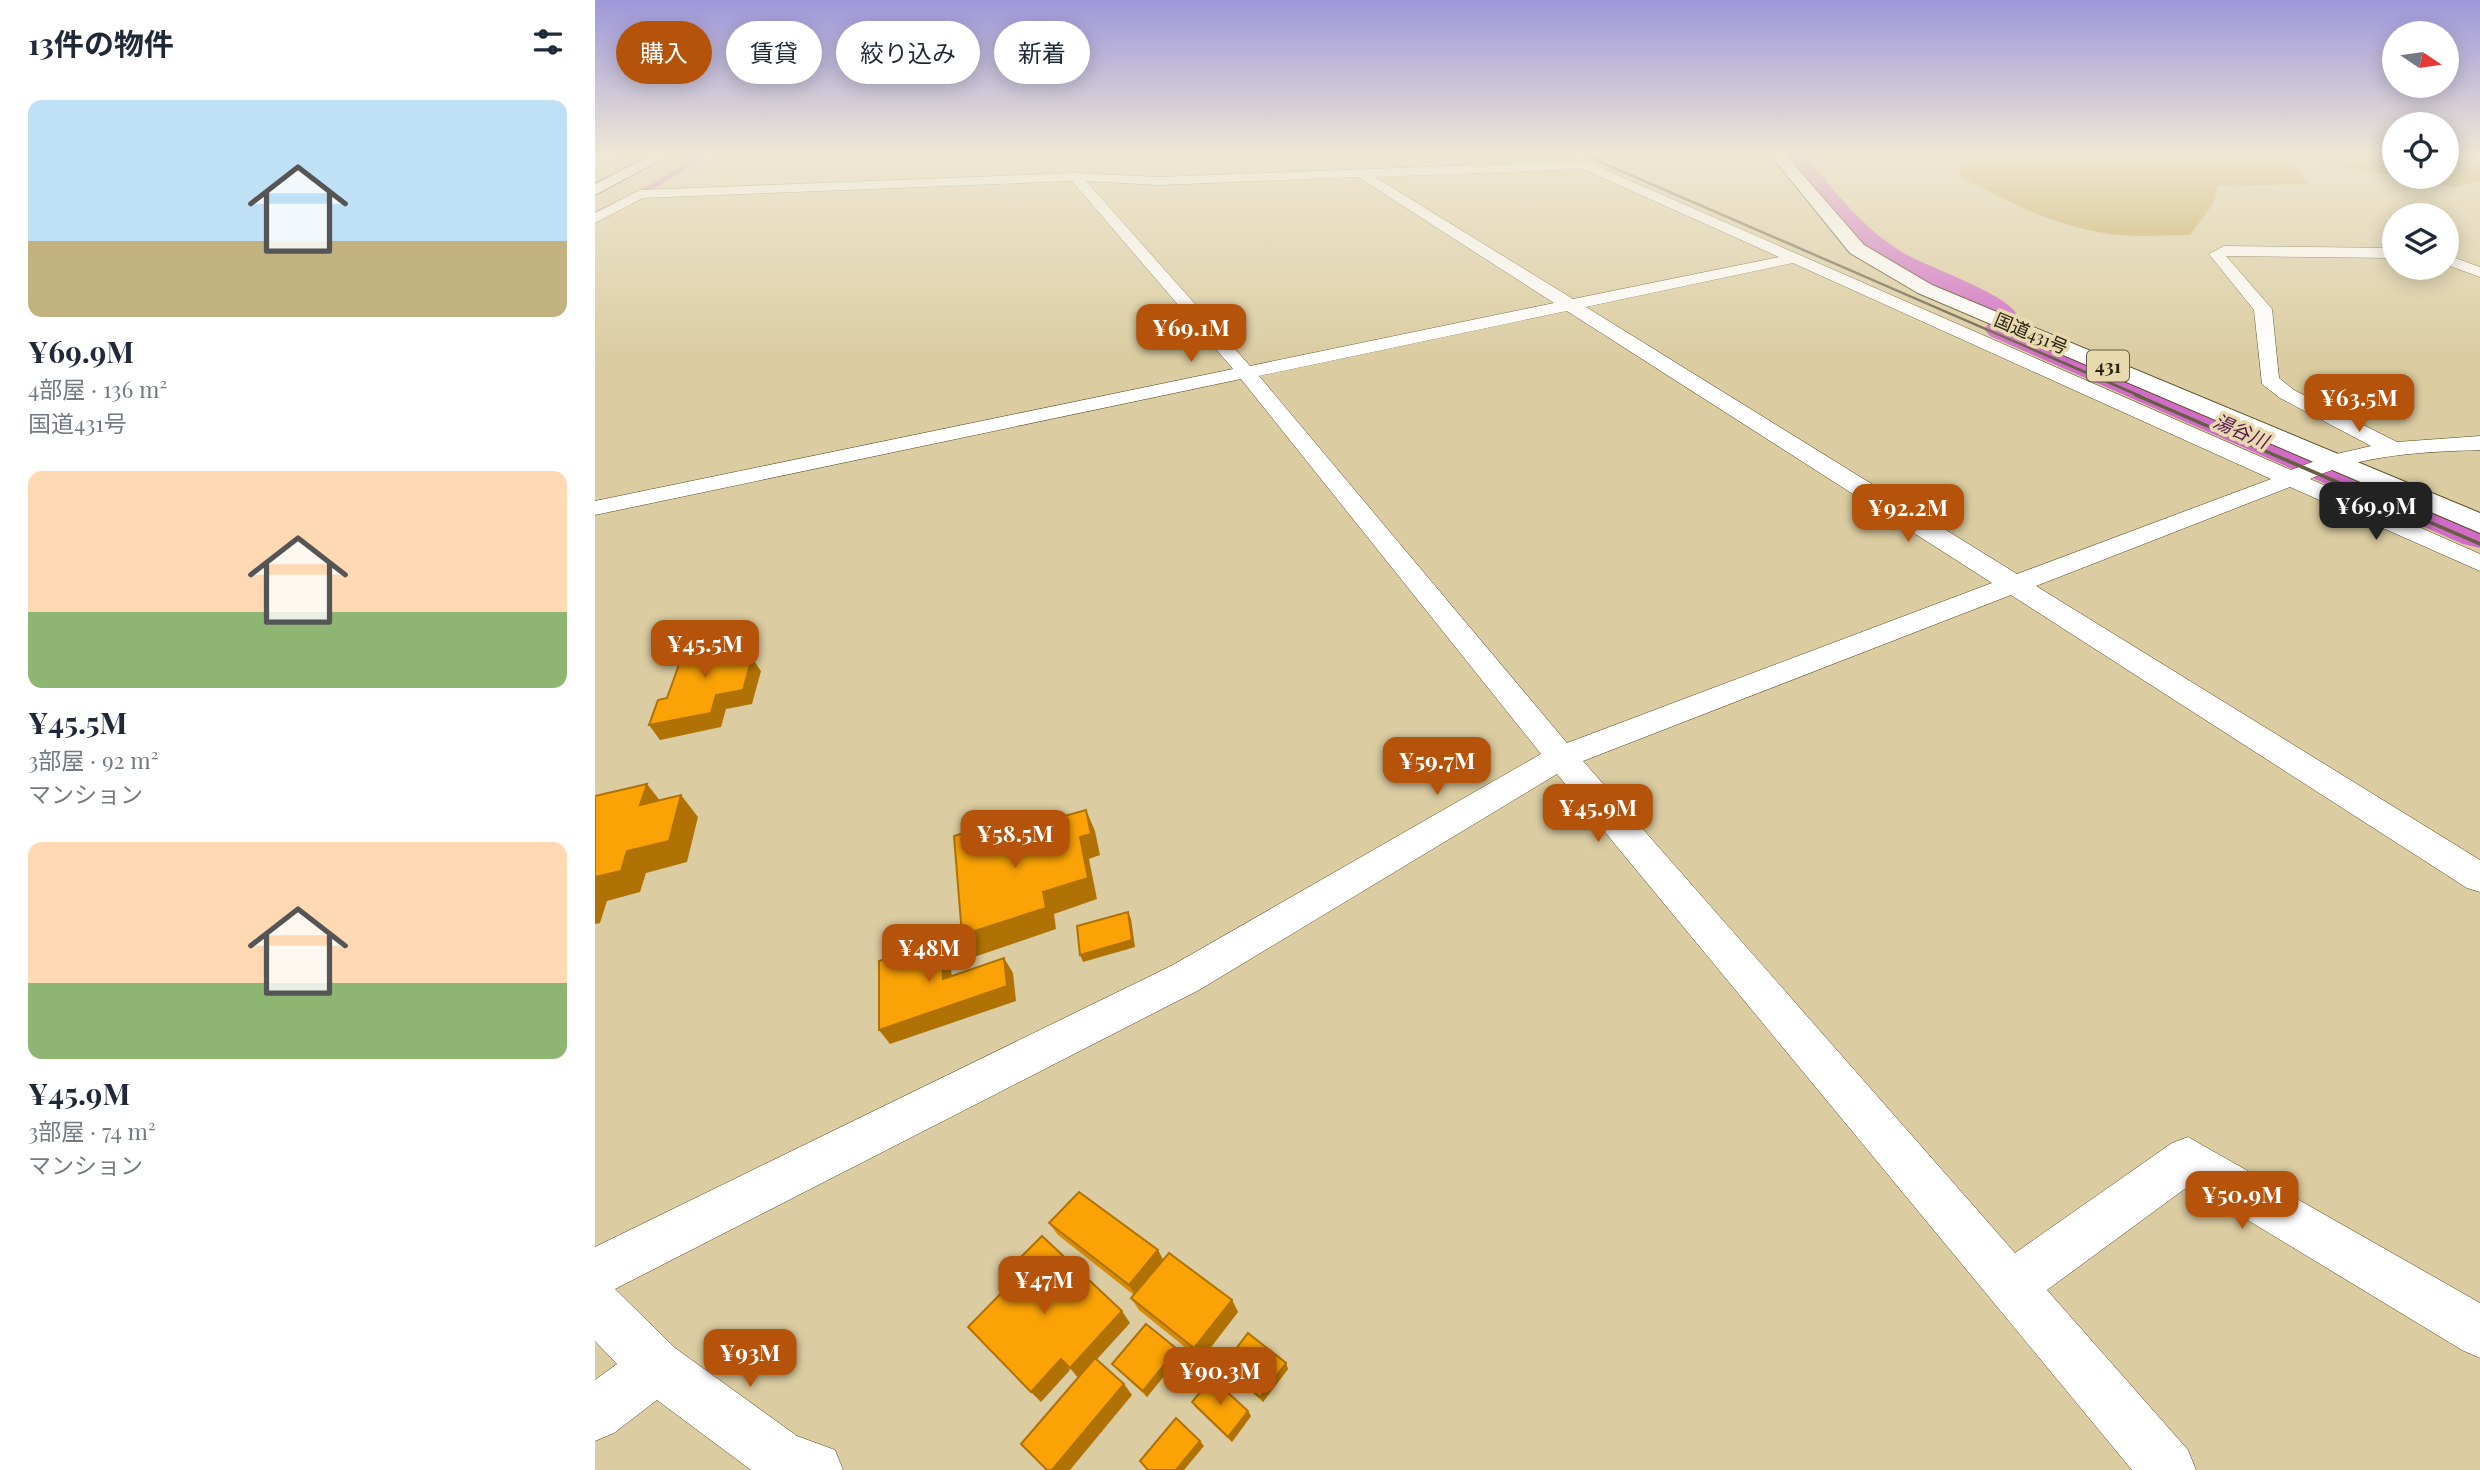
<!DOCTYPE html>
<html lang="ja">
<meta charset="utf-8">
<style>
:root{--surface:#fff;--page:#f2f2f3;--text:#1f2937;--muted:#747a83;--accent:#b45309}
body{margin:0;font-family:"Playfair Display","Noto Sans JP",serif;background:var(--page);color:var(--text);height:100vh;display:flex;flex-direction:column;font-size:26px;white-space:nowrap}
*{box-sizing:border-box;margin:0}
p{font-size:23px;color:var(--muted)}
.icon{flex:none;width:38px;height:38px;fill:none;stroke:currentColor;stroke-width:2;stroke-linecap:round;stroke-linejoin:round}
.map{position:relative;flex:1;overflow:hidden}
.side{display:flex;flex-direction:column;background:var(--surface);width:595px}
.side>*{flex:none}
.banner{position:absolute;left:21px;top:21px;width:665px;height:63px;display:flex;gap:14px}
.needle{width:46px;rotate:103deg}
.tools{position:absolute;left:1787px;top:21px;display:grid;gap:14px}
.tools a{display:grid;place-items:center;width:77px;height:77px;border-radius:50%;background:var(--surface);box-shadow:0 4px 18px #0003;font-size:35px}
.price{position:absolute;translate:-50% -60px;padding:0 16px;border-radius:14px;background:var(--accent);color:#fff;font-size:23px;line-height:46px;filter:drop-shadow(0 2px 4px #0008)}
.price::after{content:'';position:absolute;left:50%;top:42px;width:21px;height:16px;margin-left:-10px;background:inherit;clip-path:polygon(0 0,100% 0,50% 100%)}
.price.current{background:#222;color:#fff}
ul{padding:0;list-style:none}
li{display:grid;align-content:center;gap:14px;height:371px;padding:0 28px}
li span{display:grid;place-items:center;height:217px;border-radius:14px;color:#555}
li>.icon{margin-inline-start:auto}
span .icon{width:126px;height:126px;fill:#fffc;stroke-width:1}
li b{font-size:30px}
h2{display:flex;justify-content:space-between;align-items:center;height:84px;padding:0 28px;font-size:30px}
.tag{padding:0 24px;border-radius:32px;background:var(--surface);box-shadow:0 4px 18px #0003;font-size:24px;line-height:63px}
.tag.current{background:var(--accent);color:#fff}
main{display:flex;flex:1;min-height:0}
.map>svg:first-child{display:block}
.green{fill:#c2a54d}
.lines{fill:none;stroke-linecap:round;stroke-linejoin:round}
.stream{stroke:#d06cc6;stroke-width:4.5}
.river{fill:#d06cc6;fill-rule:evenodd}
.minor-casing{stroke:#544720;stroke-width:1}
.secondary-casing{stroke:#544720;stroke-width:2}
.trunk-casing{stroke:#544720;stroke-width:2}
.minor{fill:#fff;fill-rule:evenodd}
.secondary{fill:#fff;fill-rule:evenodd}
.trunk{fill:#fff;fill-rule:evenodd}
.rail-far1{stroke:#665e44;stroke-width:2.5}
.rail{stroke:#665e44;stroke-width:3.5}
.wall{fill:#d88c05}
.shaded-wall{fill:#b07204}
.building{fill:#fba306;stroke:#b07204;stroke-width:2}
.labels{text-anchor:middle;stroke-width:7;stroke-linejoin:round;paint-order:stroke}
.far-street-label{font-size:18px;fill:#292413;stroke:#e8d9ae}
.shield{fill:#e8d9ae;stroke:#625a42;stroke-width:2}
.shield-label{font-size:19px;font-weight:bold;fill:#292413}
.far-water-label{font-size:19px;font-style:italic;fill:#53144f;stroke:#e8d9ae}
</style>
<main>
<section class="side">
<h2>13件の物件<svg class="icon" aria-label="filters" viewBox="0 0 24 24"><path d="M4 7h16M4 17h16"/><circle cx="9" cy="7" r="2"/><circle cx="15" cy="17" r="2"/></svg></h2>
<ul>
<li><span style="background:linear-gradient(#bfe0f5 65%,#c2b280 0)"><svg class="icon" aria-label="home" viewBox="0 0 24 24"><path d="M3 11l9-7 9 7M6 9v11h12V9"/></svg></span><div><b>¥69.9M</b><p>4部屋 · 136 m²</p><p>国道431号</p></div></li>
<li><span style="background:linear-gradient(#ffd9b3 65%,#8fb573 0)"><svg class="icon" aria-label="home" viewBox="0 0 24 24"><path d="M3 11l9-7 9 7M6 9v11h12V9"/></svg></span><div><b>¥45.5M</b><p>3部屋 · 92 m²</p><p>マンション</p></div></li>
<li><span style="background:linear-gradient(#ffd9b3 65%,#8fb573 0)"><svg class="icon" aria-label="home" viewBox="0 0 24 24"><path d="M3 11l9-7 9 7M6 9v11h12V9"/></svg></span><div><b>¥45.9M</b><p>3部屋 · 74 m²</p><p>マンション</p></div></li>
</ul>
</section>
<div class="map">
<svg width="1885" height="1470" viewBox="0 0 1885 1470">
<rect width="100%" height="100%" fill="#dbcca1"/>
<g class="green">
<path d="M1395,153H1799V176L1696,158L1712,184L1623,186L1618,204L1595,235C1572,235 1548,237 1525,235C1467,230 1415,203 1364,176L1368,159Z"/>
<path d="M1852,153H1885V181L1860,187L1802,177H1852Z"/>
</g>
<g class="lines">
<path class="stream" d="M0,214L58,186L113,153"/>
<path class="river" d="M1184,153H1208C1240,191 1265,226 1307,252C1334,268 1407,292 1421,313L1415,320L1885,517V548L1868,544L1395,336L1389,329L1396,321L1324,287L1268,252L1229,215Z"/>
<defs>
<g id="minor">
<path d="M5,153H20L0,164V155Z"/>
<path d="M990,161L1696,470L1733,456L1776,446L1685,398L1667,384L1659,310L1614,254L1629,246L1799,248V258L1631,256L1677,309L1684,378L1699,390L1802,442L1885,436V450C1828,452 1768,454 1715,479L1885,554V571L1695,487L1441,586L1885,860V892L1872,888L1416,595L988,761L1420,1253L1577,1143L1593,1137L1885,1303V1358L1867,1350L1595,1185L1452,1290L1593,1450L1601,1470H1537L962,774L604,990L20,1289L80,1348L202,1436L240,1450L248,1470H156L62,1400L19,1433L0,1441V1380L22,1364L0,1341V1247L576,966L946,754L646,379L0,515V501L638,369L477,181L48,198L0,223V213L45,190L480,173L564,177ZM988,169L1184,257L978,299L780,177ZM763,177L959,303L655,366L491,181L564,185ZM1198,263L1676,479L1422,574L991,307ZM972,311L1397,583L972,743L664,376Z"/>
<path d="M1852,255L1885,267V277L1852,265Z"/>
</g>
<path id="secondary" d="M60,153H78L0,195V184Z"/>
<path id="trunk" d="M1174,153H1189L1269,245L1337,285L1885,513V533L1323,293L1255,253Z"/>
</defs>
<use href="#minor" class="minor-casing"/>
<use href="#secondary" class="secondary-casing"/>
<use href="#trunk" class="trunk-casing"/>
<use href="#minor" class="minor"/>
<use href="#secondary" class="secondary"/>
<use href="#trunk" class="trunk"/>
<path class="rail-far1" d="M985,153L1545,396"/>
<path class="rail" d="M1541,395L1885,544"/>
</g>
<g class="wall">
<path d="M454,1223L569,1260L637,1300L643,1312L606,1360L544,1310L536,1298L539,1295L463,1235Z"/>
<path d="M586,1355L552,1397L522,1369L517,1364Z"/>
<path d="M691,1363L693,1369L668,1402L632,1371L628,1366Z"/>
<path d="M597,1402L656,1416L637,1442L600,1407Z"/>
</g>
<g class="shaded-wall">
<path d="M153,628L162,642L157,658L166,671L157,704L131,709L126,727L65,740L54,725L121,695L144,660Z"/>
<path d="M52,784L69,806L45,805Z"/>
<path d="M86,795L103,817L92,862L51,873L45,892L12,901L5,923L0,924V877Z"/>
<path d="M491,810L500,831L505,855L494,859L502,899L459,914L461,929L379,957L367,935L448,892L485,837Z"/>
<path d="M416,819L427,841L432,874L421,853Z"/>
<path d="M533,912L536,919L540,947L488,962L485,955Z"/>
<path d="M346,941L355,955L358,993L348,979Z"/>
<path d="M409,958L418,973L421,1001L295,1044L284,1030Z"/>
<path d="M563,1250L570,1263L542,1297L534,1285Z"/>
<path d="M637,1300L643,1312L606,1360L599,1348Z"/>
<path d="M527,1311L535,1323L484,1379L475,1368Z"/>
<path d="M582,1349L586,1355L552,1397L548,1391Z"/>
<path d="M466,1359L475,1370L446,1402L436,1392Z"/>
<path d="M691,1363L693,1369L668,1402L665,1397Z"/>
<path d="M529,1384L537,1395L475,1470H457Z"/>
<path d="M653,1411L656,1416L637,1442L633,1437Z"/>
<path d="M605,1441L609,1446L589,1470H581Z"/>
</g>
<g class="building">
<path d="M153,628L144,660L157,657L148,690L121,695L116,713L54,725L63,700L72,698L85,662L118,656L126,633Z"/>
<path d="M52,784L45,805L86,795L74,841L32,851L26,871L0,877V796Z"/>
<path d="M491,810L496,834L485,837L493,878L448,892L451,908L367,935L359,836L416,819L421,853L459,841L455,820Z"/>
<path d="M533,912L537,940L485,955L482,926Z"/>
<path d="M346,941L348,979L409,958L412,986L284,1030V961Z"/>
<path d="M484,1192L563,1250L534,1285L454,1223Z"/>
<path d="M447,1236L527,1311L475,1368L466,1359L436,1392L373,1327L421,1278L413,1270Z"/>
<path d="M574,1253L637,1300L599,1348L536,1298Z"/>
<path d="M551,1324L582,1349L548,1391L517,1364Z"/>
<path d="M653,1333L691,1363L665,1397L628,1366Z"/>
<path d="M500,1358L529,1384L457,1470H452L426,1444Z"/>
<path d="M617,1378L653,1411L633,1437L597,1402Z"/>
<path d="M581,1418L605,1441L581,1470H553L545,1461Z"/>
</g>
<linearGradient id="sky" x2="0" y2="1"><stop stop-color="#9e97da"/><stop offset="0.43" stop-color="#efe8d5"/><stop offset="1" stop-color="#efe8d5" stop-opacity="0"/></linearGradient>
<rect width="1885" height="359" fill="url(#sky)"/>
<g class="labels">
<g class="far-street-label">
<text transform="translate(1436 334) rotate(23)" y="6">国道431号</text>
</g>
<rect class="shield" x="1492" y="350.5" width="42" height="31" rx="5"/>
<g class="shield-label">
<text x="1513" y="373">431</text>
</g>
<g class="far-water-label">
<text transform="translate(1646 431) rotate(23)" y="7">湯谷川</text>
</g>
</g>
</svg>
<div class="tools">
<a><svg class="needle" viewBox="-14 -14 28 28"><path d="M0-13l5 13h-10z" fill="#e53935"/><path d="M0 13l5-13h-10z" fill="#747a83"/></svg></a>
<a><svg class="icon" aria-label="locate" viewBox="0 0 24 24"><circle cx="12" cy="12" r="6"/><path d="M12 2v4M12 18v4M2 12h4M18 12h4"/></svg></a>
<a><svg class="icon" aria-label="layers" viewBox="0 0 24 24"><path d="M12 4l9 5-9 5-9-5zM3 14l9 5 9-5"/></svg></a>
</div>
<b class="price" style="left:596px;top:364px">¥69.1M</b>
<b class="price" style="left:1764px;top:434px">¥63.5M</b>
<b class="price current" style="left:1781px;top:542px">¥69.9M</b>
<b class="price" style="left:1313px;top:544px">¥92.2M</b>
<b class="price" style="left:110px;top:680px">¥45.5M</b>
<b class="price" style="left:842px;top:797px">¥59.7M</b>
<b class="price" style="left:1003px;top:844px">¥45.9M</b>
<b class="price" style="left:420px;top:870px">¥58.5M</b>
<b class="price" style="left:334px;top:984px">¥48M</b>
<b class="price" style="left:1647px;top:1231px">¥50.9M</b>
<b class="price" style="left:449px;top:1316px">¥47M</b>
<b class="price" style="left:155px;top:1389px">¥93M</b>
<b class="price" style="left:625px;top:1407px">¥90.3M</b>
<div class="banner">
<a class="tag current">購入</a>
<a class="tag">賃貸</a>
<a class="tag">絞り込み</a>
<a class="tag">新着</a>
</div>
</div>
</main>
